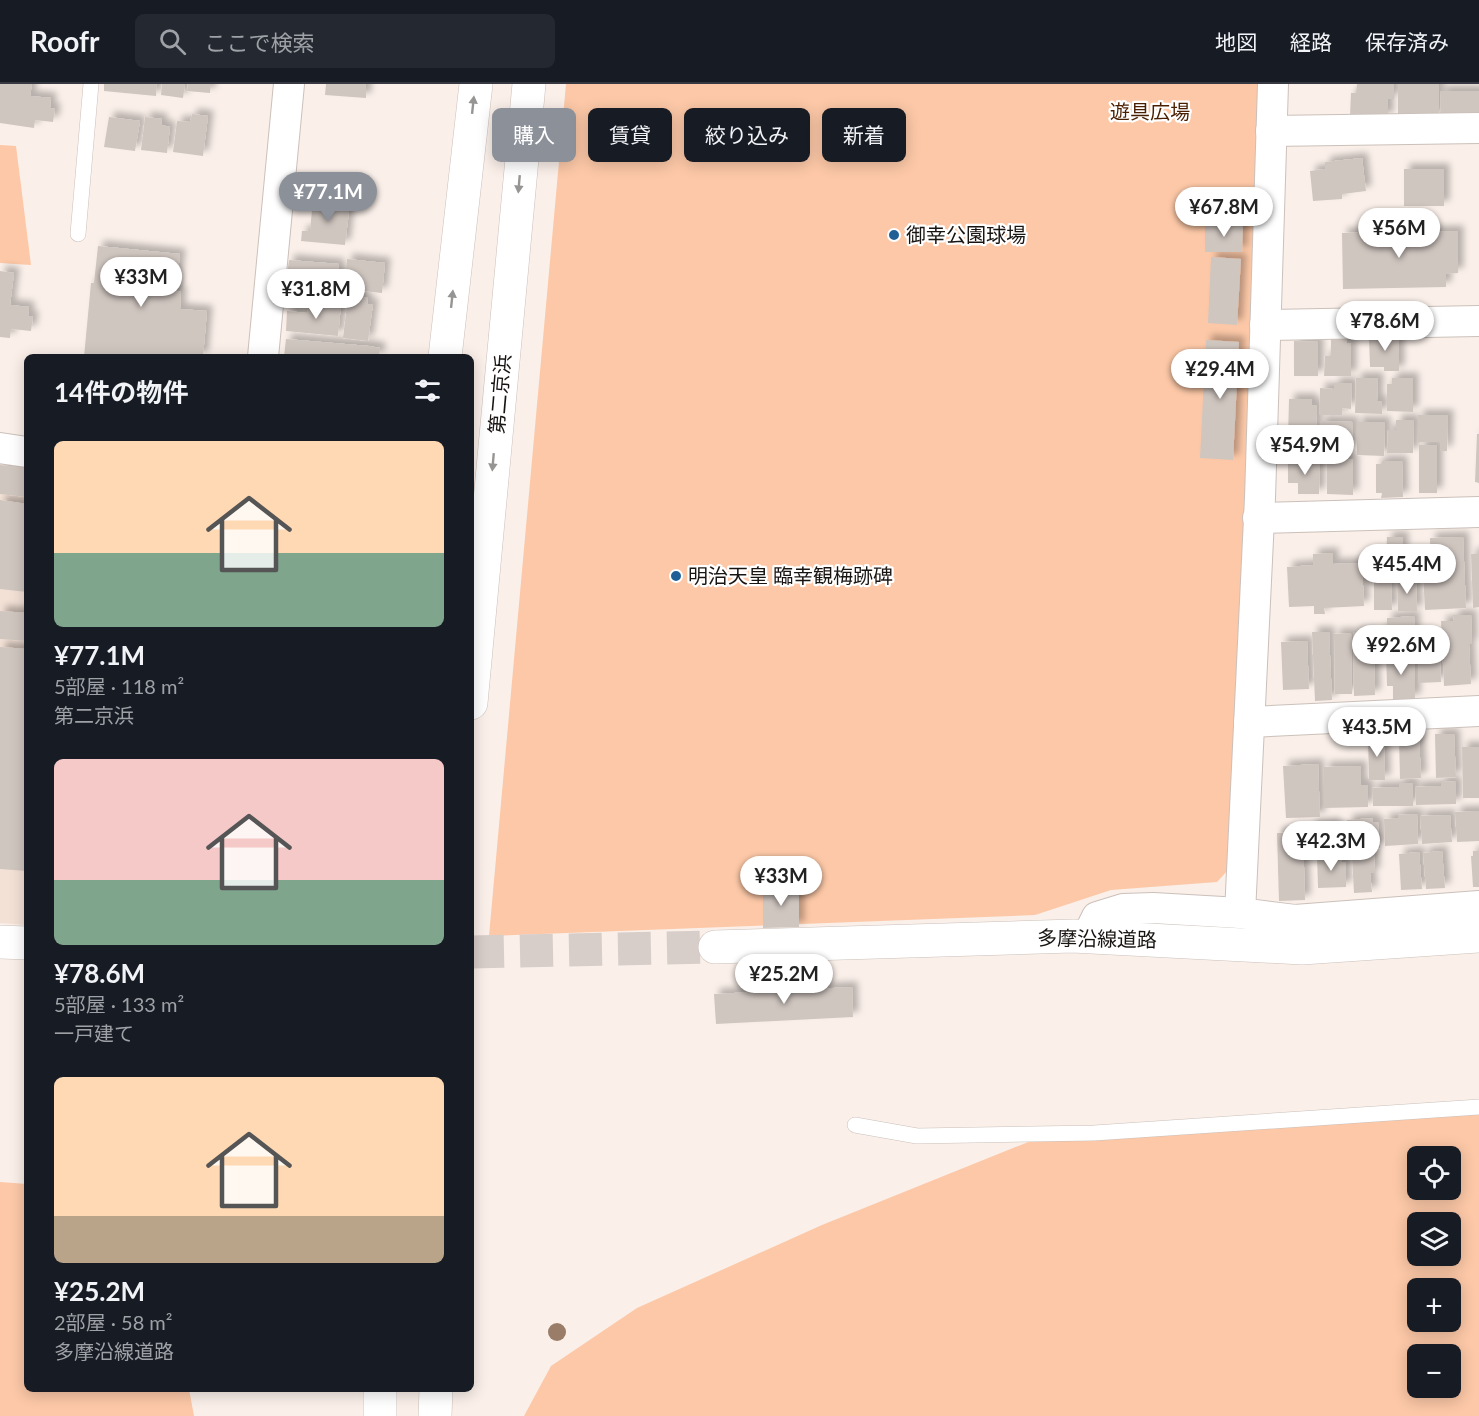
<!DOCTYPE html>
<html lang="ja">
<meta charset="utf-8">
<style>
:root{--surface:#171b24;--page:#242831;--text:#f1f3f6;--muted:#9ea1a6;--line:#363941;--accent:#8c9099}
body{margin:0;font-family:Lato,"Noto Sans JP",sans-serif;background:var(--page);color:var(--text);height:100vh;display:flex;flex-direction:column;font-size:22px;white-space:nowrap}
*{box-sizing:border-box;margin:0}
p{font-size:20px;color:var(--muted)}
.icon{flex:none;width:33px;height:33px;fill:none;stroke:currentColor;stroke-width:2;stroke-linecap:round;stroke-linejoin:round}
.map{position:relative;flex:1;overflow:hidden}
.sheet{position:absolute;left:24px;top:270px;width:450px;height:1038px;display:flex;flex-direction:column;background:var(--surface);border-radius:9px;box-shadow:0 3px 15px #0003}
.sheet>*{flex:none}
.banner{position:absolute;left:492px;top:24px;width:570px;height:54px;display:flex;gap:12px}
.fabs{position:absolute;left:1407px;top:1062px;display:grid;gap:12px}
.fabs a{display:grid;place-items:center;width:54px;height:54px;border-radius:9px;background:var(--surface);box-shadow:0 3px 15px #0003;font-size:30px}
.price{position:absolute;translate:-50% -51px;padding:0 14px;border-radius:21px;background:#fff;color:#222;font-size:20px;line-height:39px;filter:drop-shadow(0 2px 3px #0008)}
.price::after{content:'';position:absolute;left:50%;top:36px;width:18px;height:14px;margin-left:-9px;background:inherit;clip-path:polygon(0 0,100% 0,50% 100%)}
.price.active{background:var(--accent);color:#fff}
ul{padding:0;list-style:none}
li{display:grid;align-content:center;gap:12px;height:318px;padding:0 30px}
li span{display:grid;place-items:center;height:186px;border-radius:9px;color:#555}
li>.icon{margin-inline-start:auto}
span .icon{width:108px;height:108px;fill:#fffc;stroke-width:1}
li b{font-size:26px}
h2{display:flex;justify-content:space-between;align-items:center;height:72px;padding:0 30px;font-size:26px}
.tag{padding:0 21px;border-radius:9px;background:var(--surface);box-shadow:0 3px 15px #0003;font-size:21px;line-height:54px}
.tag.active{background:var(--accent);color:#fff}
header{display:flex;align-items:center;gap:36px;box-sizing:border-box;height:84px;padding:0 30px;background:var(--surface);border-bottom:2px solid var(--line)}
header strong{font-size:28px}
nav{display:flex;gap:33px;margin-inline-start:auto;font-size:21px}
.search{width:420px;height:54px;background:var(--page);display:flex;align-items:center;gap:15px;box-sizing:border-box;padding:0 21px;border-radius:9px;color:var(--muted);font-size:22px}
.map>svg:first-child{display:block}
.built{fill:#f3e1d6}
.green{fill:#fcc8a7;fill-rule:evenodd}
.building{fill:#d0c6c0;filter:url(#shadow)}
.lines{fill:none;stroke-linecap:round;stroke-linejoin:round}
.primary-tunnel{stroke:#d8cec9;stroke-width:33;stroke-dasharray:33 16;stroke-linecap:butt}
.service-casing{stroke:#cbc0ba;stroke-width:16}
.minor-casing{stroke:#cbc0ba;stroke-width:32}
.primary-casing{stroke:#cbc0ba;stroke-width:34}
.trunk-casing{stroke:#cbc0ba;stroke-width:34}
.service{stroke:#fff;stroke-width:15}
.minor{stroke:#fff;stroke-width:30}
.primary{stroke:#fff;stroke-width:33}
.trunk{stroke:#fff;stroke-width:33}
.tree{fill:#997d69}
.oneway{fill:#979594}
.poi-dot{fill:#205f95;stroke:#fff;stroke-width:2}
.labels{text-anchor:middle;stroke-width:4.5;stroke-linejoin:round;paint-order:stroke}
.park-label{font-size:20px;fill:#491f00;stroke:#fff}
.poi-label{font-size:20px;fill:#181412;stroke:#fff;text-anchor:start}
.street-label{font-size:20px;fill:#181412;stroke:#fff}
</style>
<header>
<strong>Roofr</strong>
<div class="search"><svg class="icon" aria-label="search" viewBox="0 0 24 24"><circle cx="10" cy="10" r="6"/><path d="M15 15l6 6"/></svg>ここで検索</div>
<nav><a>地図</a><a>経路</a><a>保存済み</a></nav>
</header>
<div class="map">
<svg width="1479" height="1332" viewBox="0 0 1479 1332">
<defs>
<filter id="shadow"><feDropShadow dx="5.5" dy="-5.5" stdDeviation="3" flood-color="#0004"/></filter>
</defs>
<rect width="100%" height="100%" fill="#faefe9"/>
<path class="built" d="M0,375L27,378V841L0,839Z"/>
<g class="green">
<path d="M566,0H1260L1232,763L1229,785L1217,798L1111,806L1035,831L489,852Z"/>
<path d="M0,61L16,62L31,181L0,179Z"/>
<path d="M1479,1019V1332H524L551,1282L637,1224L822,1141L1058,1046ZM1418,1072H1450V1106H1418ZM1418,1138H1450V1172H1418ZM1418,1204H1450V1238H1418ZM1418,1270H1450V1304H1418Z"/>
<path d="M0,1098L27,1100V1305H189L194,1332H0Z"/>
</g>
<g class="building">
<path d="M0,0H32L30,12L51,14L50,24L55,25L53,38L35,36L34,44L0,39Z"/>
<path d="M104,0H157L156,12L104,7Z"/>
<path d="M162,0H185L183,14L161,11Z"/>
<path d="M188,0H211L210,9L187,7Z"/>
<path d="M326,0H366V14L325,11Z"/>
<path d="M1357,0H1394V15H1388V34L1350,33L1351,9H1356Z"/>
<rect x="1398" y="0" width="41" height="33"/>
<path d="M1441,7H1479V35H1440Z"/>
<path d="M192,30L208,32L203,72L173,68L177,37L190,38Z"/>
<path d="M109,33L140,37L135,67L104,63Z"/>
<path d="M145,33L162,35L161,41L170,43L167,69L141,66Z"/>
<path d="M1362,74L1366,107L1342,110V115L1313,117L1310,87L1325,85V78Z"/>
<rect x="1404" y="85" width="40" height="37"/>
<path d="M313,116L350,119L345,161L301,157L302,147H310Z"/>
<path d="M1205,139L1243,140L1242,168H1205Z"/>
<path d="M1458,147V189L1446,190V203L1343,205L1342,149Z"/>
<path d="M98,162L180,170L176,207L181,208L180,225L207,227L203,273H84L91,199H94Z"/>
<path d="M1211,173L1241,175L1237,241L1208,239Z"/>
<path d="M347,175L385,179L382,209L344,205Z"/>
<path d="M289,176L339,180L338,185L341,186L340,206L307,203V195L287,190Z"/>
<path d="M0,187L14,189L10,221L29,223L28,232H33L31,247L11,245L10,254L0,253Z"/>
<path d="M348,212L368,214L367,220H373L368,257L343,254Z"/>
<path d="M308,218L341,221L338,252L286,247L287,227L307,229Z"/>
<path d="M1369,252H1399V287H1384V283H1370Z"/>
<path d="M1331,253H1347V259H1351V292H1324L1325,272H1331Z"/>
<path d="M286,255L369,262L380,264L379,273H284Z"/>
<path d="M1206,256L1239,258L1233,376L1200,374Z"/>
<path d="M1294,257L1318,258V292H1294Z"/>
<path d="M1356,294H1378L1377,317H1382V330L1355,329Z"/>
<path d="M1392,294H1413V328L1387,327V300H1392Z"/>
<path d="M1334,299H1352L1351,325L1342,324V331H1319L1320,304L1334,305Z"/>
<path d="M1289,315H1312V321H1317L1316,356L1288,355Z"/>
<path d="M1418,331H1448L1447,367H1440V358H1418Z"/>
<path d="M1396,336H1414L1413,369H1387L1388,346H1396Z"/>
<path d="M1320,337L1353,338L1352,366L1332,365V361H1320Z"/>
<path d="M1357,338H1385L1384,372L1357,371Z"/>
<path d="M1477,350H1479V399L1475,398Z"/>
<rect x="1419" y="361" width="18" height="48"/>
<path d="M1327,375H1353V411L1327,410Z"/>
<path d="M1288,376H1320L1319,410H1298V399H1288Z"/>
<path d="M1382,377H1402L1403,413L1381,414L1382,409H1376V380H1381Z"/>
<path d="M0,381L26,384L24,395H27V413L0,410Z"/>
<path d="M0,416L27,420V508L0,505Z"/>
<path d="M1387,453H1403V490L1382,489L1383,472H1386Z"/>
<path d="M1463,453L1466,524L1425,526L1423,490L1431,489L1430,454Z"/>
<path d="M1333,469V480L1362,479L1364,522L1324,524L1325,530H1314V522L1289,523L1287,483L1313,481V470Z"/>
<path d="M1479,469V523L1473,524L1471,470Z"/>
<path d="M1397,496H1416L1417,527H1398Z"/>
<path d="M1374,497H1391L1392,526H1374Z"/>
<path d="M0,527L27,529V557L0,555Z"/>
<path d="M1453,531H1471L1472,560H1469L1471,600L1444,602L1441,537H1454Z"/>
<path d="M1414,532L1415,561L1388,562V555H1378L1377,546H1387V534Z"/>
<path d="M1312,548H1329L1332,616L1315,617Z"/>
<path d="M1353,548H1374L1375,611L1354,612Z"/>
<path d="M1351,549L1352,610H1335L1334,550Z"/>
<path d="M1421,554H1437V572H1440L1441,598L1418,599V573L1421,574Z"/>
<path d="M1307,557L1309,605L1283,606L1281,558Z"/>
<path d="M0,563L27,565V787L0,785Z"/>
<path d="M1386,569H1407V578L1415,577V615L1393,616V602H1387Z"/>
<path d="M1435,650H1454L1456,693L1436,694Z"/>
<path d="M1419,651L1421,694L1400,695L1399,652Z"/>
<path d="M1384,652L1385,696H1369L1368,653Z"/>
<path d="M1462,663H1479V714H1463Z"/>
<path d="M1318,680L1320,733L1286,734L1283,682Z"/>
<path d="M1361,682V701H1368V723L1324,724V683Z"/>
<path d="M1441,697L1456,698V720L1416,721L1415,703L1441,702Z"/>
<path d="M1399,699H1413V722H1373L1372,704L1399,703Z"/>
<path d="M1479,727V757L1457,758L1455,728Z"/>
<path d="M1417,730L1418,760L1385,762L1384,735L1398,734V731Z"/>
<path d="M1450,731L1452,758L1422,760L1420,732Z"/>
<path d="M1373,734V738H1378L1380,764L1349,767L1347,736Z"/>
<path d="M1335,739V744H1340V767L1311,768L1310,741Z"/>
<path d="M1303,748L1305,816L1279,817L1277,749Z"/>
<path d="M1442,767L1445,804L1426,805L1423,769Z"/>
<path d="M1473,767H1479V803H1473L1471,772H1473Z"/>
<path d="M1419,768L1422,805L1401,806L1399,770Z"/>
<path d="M1317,771H1342V778H1346V803L1318,804Z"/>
<path d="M1374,771L1375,789H1370L1372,808L1354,809L1352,773Z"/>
<path d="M763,803H799V843L763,844Z"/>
<path d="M852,903L853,933L716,940L714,910Z"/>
</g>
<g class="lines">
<path class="primary-tunnel" d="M471,868L715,863"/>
<defs>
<g id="service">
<path d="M78,150L91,0"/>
<path d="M855,1041L917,1052L1094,1049L1479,1023"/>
</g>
<g id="minor">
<path d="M1271,47L1479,44"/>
<path d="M1265,241L1479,237"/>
<path d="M263,273L289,0"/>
<path d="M0,364L27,368"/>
<path d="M1258,434L1479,428"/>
<path d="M1249,638L1479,627"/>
<path d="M1240,829L1260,414L1273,0"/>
<path d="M1087,853L1097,833L1123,825L1153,824L1240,829L1295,836L1479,822"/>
</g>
<g id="primary">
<path d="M0,858L27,859"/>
<path d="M715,863L1073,852L1302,864L1479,852"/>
</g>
<g id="trunk">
<path d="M445,273L476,0"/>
<path d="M471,619L529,0"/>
<path d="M380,1332V1305"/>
<path d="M435,1332L436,1305"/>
</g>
</defs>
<use href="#service" class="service-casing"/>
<use href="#minor" class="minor-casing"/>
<use href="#primary" class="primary-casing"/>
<use href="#trunk" class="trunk-casing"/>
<use href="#service" class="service"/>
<use href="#minor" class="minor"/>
<use href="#primary" class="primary"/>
<use href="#trunk" class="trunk"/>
</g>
<circle class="tree" cx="557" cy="1248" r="9"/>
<defs><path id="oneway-solid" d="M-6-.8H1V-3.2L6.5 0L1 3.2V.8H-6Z" transform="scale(1.5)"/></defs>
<g class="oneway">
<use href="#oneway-solid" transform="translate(473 21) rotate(-84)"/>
<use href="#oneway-solid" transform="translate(519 100) rotate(95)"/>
<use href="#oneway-solid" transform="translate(452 215) rotate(-84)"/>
<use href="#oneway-solid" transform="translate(493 378) rotate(95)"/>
</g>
<g class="poi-dot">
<circle cx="894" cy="151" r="6"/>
<circle cx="676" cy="492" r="6"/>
</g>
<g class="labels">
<g class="park-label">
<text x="1150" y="35">遊具広場</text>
</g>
<g class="poi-label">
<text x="906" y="158">御幸公園球場</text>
<text x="688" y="499">明治天皇 臨幸観梅跡碑</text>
</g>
<g class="street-label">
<text transform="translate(500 310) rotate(-85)" y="7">第二京浜</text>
<text transform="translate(1097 855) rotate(1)" y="7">多摩沿線道路</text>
</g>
</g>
</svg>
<div class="fabs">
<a><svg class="icon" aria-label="locate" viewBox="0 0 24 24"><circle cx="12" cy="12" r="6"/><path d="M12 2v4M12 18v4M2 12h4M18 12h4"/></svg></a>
<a><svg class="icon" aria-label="layers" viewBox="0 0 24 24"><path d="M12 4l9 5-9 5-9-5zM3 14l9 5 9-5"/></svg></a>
<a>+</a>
<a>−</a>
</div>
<b class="price active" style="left:328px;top:139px">¥77.1M</b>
<b class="price" style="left:1224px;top:154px">¥67.8M</b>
<b class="price" style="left:1399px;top:175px">¥56M</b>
<b class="price" style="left:141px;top:224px">¥33M</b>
<b class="price" style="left:316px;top:236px">¥31.8M</b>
<b class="price" style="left:1385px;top:268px">¥78.6M</b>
<b class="price" style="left:1220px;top:316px">¥29.4M</b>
<b class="price" style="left:1305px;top:392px">¥54.9M</b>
<b class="price" style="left:1407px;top:511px">¥45.4M</b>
<b class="price" style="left:1401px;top:592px">¥92.6M</b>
<b class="price" style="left:1377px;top:674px">¥43.5M</b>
<b class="price" style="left:1331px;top:788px">¥42.3M</b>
<b class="price" style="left:781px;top:823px">¥33M</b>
<b class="price" style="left:784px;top:921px">¥25.2M</b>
<div class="banner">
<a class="tag active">購入</a>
<a class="tag">賃貸</a>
<a class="tag">絞り込み</a>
<a class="tag">新着</a>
</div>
<section class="sheet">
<h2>14件の物件<svg class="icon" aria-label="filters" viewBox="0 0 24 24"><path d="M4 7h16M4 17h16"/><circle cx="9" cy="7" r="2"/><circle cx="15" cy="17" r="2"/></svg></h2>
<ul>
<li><span style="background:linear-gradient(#ffd9b3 60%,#7fa58c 0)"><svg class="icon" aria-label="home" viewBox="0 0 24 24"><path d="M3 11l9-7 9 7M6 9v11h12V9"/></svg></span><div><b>¥77.1M</b><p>5部屋 · 118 m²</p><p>第二京浜</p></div></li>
<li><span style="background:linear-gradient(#f6c9c9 65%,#7fa58c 0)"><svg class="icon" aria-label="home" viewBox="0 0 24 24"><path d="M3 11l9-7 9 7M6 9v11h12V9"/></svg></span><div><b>¥78.6M</b><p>5部屋 · 133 m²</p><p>一戸建て</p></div></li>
<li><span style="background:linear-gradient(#ffd9b3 75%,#b9a48a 0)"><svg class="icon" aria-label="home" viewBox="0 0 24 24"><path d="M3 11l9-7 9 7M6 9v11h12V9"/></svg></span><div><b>¥25.2M</b><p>2部屋 · 58 m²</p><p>多摩沿線道路</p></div></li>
</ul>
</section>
</div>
